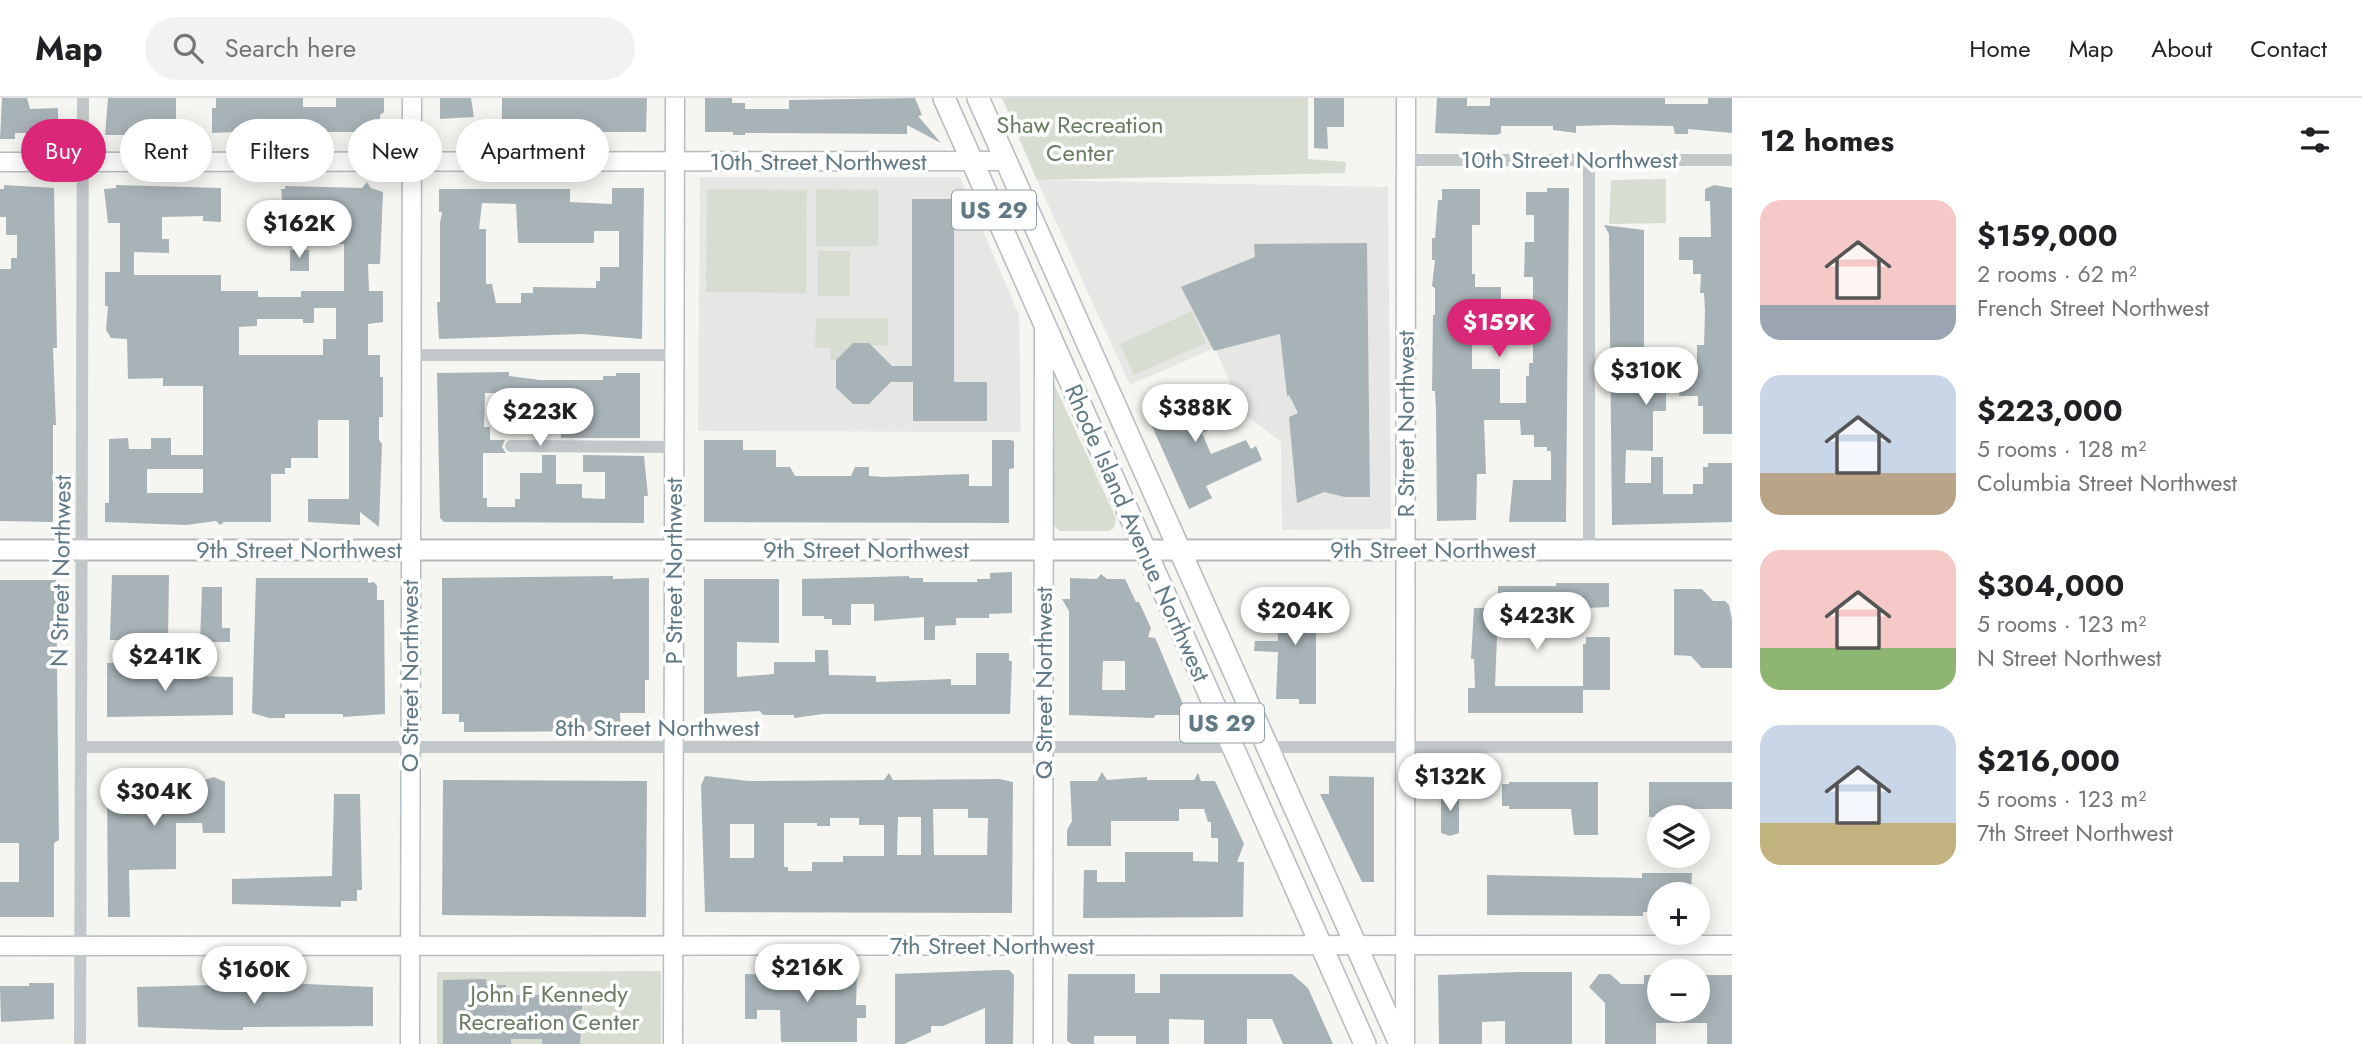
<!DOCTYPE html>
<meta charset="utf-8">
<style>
:root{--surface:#fff;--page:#f2f2f2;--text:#202124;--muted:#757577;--line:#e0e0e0;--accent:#db2777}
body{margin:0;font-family:Jost,sans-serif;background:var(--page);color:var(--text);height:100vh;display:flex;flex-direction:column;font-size:26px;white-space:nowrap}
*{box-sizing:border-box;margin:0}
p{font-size:23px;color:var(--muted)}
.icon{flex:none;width:38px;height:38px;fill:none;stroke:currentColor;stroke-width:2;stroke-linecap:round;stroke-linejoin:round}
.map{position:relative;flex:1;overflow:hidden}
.side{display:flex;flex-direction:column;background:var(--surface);width:630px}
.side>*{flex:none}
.banner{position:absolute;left:21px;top:21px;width:665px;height:63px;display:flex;gap:14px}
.controls{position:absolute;left:1647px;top:707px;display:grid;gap:14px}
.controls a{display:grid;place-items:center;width:63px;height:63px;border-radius:50%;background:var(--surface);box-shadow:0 4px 18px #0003;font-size:35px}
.price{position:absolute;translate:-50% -60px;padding:0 16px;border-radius:24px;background:#fff;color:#222;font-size:23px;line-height:46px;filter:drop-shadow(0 2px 4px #0008)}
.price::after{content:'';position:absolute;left:50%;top:42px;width:21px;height:16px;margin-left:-10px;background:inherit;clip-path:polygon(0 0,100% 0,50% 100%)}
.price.selected{background:var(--accent);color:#fff}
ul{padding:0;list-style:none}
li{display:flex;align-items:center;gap:21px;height:175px;padding:0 28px}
li span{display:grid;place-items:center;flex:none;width:196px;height:140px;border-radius:21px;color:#555}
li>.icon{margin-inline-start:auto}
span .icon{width:84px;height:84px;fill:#fffc;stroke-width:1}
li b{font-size:30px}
h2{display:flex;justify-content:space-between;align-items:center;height:84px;padding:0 28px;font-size:30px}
.tag{padding:0 24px;border-radius:32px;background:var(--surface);box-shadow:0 4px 18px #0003;font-size:24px;line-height:63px}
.tag.selected{background:var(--accent);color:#fff}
header{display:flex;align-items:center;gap:42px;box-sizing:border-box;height:98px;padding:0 35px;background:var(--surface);border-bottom:2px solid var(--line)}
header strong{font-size:33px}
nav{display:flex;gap:38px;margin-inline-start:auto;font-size:24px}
.search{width:490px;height:63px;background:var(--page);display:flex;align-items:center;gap:18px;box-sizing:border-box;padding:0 24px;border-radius:38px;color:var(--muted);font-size:26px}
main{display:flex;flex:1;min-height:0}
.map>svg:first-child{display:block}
.built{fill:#e6e6e4}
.green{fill:#d7ddd1}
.building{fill:#a8b3b7;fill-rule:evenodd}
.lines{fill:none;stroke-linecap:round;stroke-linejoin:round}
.secondary-casing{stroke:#b6bcc0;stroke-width:21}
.primary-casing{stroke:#b5babd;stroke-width:23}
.highway-casing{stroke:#b6babd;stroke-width:24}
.street{stroke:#c2c7ca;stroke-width:12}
.secondary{stroke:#fff;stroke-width:18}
.primary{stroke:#fff;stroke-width:19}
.highway{stroke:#fff;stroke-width:21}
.labels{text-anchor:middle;stroke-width:7;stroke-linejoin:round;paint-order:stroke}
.shield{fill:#fff;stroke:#90a0aa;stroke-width:2}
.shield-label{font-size:23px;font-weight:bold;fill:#617885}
.park-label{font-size:24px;fill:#697b61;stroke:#fff}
.street-label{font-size:24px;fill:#617885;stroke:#fff}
</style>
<header>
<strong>Map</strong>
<div class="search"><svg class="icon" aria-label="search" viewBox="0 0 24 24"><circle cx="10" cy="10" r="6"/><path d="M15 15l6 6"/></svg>Search here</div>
<nav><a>Home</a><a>Map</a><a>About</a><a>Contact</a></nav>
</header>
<main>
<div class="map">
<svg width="1732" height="946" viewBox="0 0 1732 946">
<rect width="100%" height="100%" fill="#f5f5f1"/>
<g class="built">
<path d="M700,79H960L1019,217L1021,334L698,333Z"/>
<path d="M1037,82L1388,89L1391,431L1282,432L1281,344L1243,315L1215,250L1130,287Z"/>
</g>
<g class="green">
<path d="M1002,0H1308V61L1346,64L1345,75L1037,82Z"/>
<path d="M1666,81V125L1609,126L1611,82Z"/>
<path d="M707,91L807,92L806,195L706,194Z"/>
<path d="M816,91L878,92V148H816Z"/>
<rect x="818" y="153" width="32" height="45"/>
<path d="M1192,213L1206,245L1134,277L1120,246Z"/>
<path d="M816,220H888V248L853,245L836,262H830L831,250H815Z"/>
<path d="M1054,286L1116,420L1114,430L1109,433H1060L1052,426Z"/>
<path d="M661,873V946H437V874Z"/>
</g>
<g class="building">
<path d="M2,0H27L30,11L58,10V46L48,35H15V41H0Z"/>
<path d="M108,0H176V32L166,37H105Z"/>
<path d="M216,0H303V9H336V0H384V14L380,17V34H322L317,38L312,35L280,32L212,35V10H216Z"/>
<path d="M440,0H471L474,19L440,21Z"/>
<path d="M502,0H647L646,34H502Z"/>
<path d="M705,0H732V5H745V11H789V2L915,0L922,17L918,18L941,45L907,27V36L745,35V37H733V34H705Z"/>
<path d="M1314,0H1344V29H1327L1328,51L1314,50Z"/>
<path d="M1437,0H1467V8H1490V0H1665V6H1708V0H1732V35L1688,31V36H1675L1673,28L1610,27L1576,28V35L1553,32V28H1501V35L1497,37L1435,35Z"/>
<path d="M367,84L371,90L383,94L380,166H368L369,193H383V224L368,226V257H380V279H383V319H379V342L382,346L379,429L360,414V427L308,424V401H349V322H318V360H291V370H285V376H271V424H224L220,427L216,423L186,427L105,424V405H109V341L128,340L129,351H151V340H171V357H203V288H163V280L128,281L127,241L111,240L106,232L108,208H105V174H120V125H108L104,91L116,90V87L221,90V124L203,123V118L162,119V141H169V155L134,154V177H221V193H258V199H301V193H344V146H336L333,120H284L281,91H285V88L362,90ZM314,210H336V241H323V257H239V229L257,228V221H303V225H314ZM147,371H203V395H147Z"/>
<path d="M4,87L54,90L57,250H53L56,327H53V424L0,423V171H11V160H17V137H6V119H0V91H4Z"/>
<path d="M1714,87L1732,90V336H1703V308H1698V298H1679L1682,277H1697V247H1704L1705,213L1704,195H1700L1701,176H1693V162H1679V139H1711L1710,103H1705V91Z"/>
<path d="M612,90H644L642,241L582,236L439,241L437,204H440V125L442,114H439V91H570V104L612,106ZM482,105L516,106L518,145H594V133H619V169H600V183H596V190L533,189V195H521V205H496L492,186H486V131H479Z"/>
<path d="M1547,90H1569L1566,424H1509L1513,382H1551V353H1547V349H1534V337H1521L1520,322H1484L1486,376H1477L1476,422L1437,423L1436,313L1435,293H1432L1433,217H1435V190L1432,188L1435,162H1432V140H1435L1438,102H1442V91H1480V127H1472V176H1475V189H1501V215H1481V230H1475V238H1472V271H1500V305H1526V278H1529V265H1533V179H1524L1525,144H1534V117H1526V94H1547Z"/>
<path d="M912,101H954V284H987V323H913V284H891L869,306H853L836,290V262L853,245H869L892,268H912Z"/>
<path d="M1604,127L1644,132V277H1654V293H1666V313H1653V353L1626,352L1625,385H1651V359H1663V396H1693V386H1703V369H1708V365H1732V424L1612,427L1609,136Z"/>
<path d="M1367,145L1370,399H1345L1324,394L1297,405L1289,319L1298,315L1289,297L1287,298L1280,236L1214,253L1181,189L1255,159L1254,146Z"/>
<rect x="290" y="152" width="19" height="21"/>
<path d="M509,274V278L540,282H603V278H616V275H640V340H561V327H519V301H515V295H485L484,329H490V342H505L502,349L506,355H483V400H487V409H515V401H520V375H542V357H556V386H582V400L605,401V374H583V357L644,358L648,398H644V425L444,424L440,420L437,275Z"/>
<path d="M1194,286L1205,312L1218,307L1227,324L1202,335L1211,356L1246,342L1251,351L1256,348L1262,362L1206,388L1212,400L1189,411L1143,308Z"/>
<path d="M704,342H743V352H776V369H790L795,378H851L855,369H869V378L884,379L969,376V388H992V342H1010L1014,343V370L1009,371V425L704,424Z"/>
<path d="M1012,474V515L989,516V520H956V527L935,528V542H924V519L874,523V506H851V527H832V521H824V518H802V481L909,478V480H923V484H977V481H990V475Z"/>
<path d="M1101,476L1107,481H1125L1136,504H1139L1151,530L1148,539L1155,540L1157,544L1185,611L1181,617H1156L1153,620L1069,617V513L1062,501H1070V480L1097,481ZM1103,563H1125V592H1102Z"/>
<path d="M112,477H169L168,542H110Z"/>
<path d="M613,478V481L649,480V582H645V615H620L621,633L464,634V624H459V616H442V480Z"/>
<path d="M256,480H368V485L374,484L377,488V502H384L385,616L343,619V616H285V620H269L252,615Z"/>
<path d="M704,481H779V545L737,544V579L774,576V564H815V552H828L829,577L876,578V584L951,581V587H976V555H1009V563H1012L1010,616H823L794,620V617H763L760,613L704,616Z"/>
<path d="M0,482H56L59,742L54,745V819H0V784H19V745H0Z"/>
<path d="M1556,485H1609V509L1498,514L1495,588H1583V546H1586V539H1610V592H1583V615H1468V590H1475L1474,561H1471L1474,510H1498V488H1556Z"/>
<path d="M202,489H222V530H230V544H200Z"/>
<path d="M1674,491H1702L1713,503H1725L1729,507L1732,522V570H1702L1691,558L1674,557Z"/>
<path d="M1298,492H1316V606H1299V601H1276L1278,554L1254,553L1255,543H1278L1276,497H1298Z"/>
<path d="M107,565H160V577L233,579V617L107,619Z"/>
<path d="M1102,674L1107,682L1147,679V682H1194L1198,675L1201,683H1215L1244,746L1237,764H1244L1243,819L1083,820L1084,772H1097V784H1125V754H1193V763L1218,764V740H1211V724H1208L1204,711H1179V723H1111V748H1067V732L1072,723L1070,683H1097Z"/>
<path d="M889,675L893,682L1000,681L1013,684L1012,815L705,814L701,688L705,678L749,683L884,682ZM933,711H968V720H988L987,757H934ZM898,719H921V757H897ZM830,720H859V727H884V758H843V764H812V773H788V769H784V725H817V728H830ZM730,726H754V760H730Z"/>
<path d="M1329,678L1374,679V784H1362L1320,696H1329Z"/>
<path d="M214,679L225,684V735H203L202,725H176V771L129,772L130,819H108L107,684H198Z"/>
<path d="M443,682L647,683L646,819L442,817Z"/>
<path d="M1509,684H1598V737H1574L1571,711H1509V708H1502V686H1509Z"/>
<path d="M1649,684H1732V711H1677V719H1649Z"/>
<path d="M1446,693L1459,694V735L1450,738L1441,735V695Z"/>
<path d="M334,696H360L362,792H357V803H341V809L232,806V781L332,778Z"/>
<path d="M1642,775H1692L1691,796H1659V814H1643V818L1487,817V777L1642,780Z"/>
<path d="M780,871H826V877H857L856,907H866V920H857V944H781L780,912H757V921H745V876L780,877Z"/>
<path d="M1000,872H1009L1014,877L1013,946H985V910L943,928H931V934L904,946H895V876Z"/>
<path d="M1519,874H1572V946H1505V923L1482,924V946H1439L1438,877Z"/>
<path d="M1068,876H1135V895H1160V876H1292L1308,890L1333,946H1283L1272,921H1247V946H1204V922L1169,921V946H1136V938H1094V946H1072L1067,943Z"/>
<path d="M1599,876H1610L1621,886H1644V877H1659V912H1698V877H1732V946H1707V925H1656V946H1605V905L1589,889Z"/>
<path d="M486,881V887H506V897H550V893H583L580,946H542V941H511V946H443V882Z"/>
<path d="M29,885H54V921L1,924L0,888H29Z"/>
<path d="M283,885L373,889V928L243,929V932H222L138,929L137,889Z"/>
</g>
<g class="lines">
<defs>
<g id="secondary">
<path d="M0,64L1007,63"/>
<path d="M0,848L1732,847"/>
<path d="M410,946L412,0"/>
<path d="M673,946L675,0"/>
<path d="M1043,946L1044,229"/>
<path d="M1405,946L1406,0"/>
</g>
<path id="primary" d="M0,452H1732"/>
<g id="highway">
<path d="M944,0L1365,946"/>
<path d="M978,0L1400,946"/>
</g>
</defs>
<use href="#secondary" class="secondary-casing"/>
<use href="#primary" class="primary-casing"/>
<use href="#highway" class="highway-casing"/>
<g class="street">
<path d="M1406,62H1732"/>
<path d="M1589,62V452"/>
<path d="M413,257H674"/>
<path d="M511,348L674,349"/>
<path d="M81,649H1233"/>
<path d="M1268,649H1732"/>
<path d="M80,946L83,0"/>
</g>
<use href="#secondary" class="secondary"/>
<use href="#primary" class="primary"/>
<use href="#highway" class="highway"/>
</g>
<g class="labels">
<g class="shield">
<rect x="952" y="92.5" width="84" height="39" rx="5"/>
<rect x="1180" y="605.5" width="84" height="39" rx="5"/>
</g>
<g class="shield-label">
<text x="994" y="120">US 29</text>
<text x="1222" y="633">US 29</text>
</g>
<g class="park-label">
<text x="1080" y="35">Shaw Recreation<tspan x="1080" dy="28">Center</tspan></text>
<text x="549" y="904">John F Kennedy<tspan x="549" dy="28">Recreation Center</tspan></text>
</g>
<g class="street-label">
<text x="1569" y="70">10th Street Northwest</text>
<text x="818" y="72">10th Street Northwest</text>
<text transform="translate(1406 326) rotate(-90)" y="8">R Street Northwest</text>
<text transform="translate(1137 435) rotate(66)" y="8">Rhode Island Avenue Northwest</text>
<text x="299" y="460">9th Street Northwest</text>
<text x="866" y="460">9th Street Northwest</text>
<text x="1433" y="460">9th Street Northwest</text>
<text transform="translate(61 473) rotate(-89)" y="8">N Street Northwest</text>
<text transform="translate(674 473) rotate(-90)" y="8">P Street Northwest</text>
<text transform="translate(410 578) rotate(-90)" y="8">O Street Northwest</text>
<text transform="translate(1044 585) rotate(-90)" y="8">Q Street Northwest</text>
<text x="657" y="638">8th Street Northwest</text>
<text x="992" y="856">7th Street Northwest</text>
</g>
</g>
</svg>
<div class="controls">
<a><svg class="icon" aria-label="layers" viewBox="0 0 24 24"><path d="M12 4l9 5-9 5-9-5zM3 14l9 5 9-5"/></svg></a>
<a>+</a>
<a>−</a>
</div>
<b class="price" style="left:299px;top:162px">$162K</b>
<b class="price selected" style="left:1499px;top:261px">$159K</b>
<b class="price" style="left:1646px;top:309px">$310K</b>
<b class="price" style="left:1195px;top:346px">$388K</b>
<b class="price" style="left:540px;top:350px">$223K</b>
<b class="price" style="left:1295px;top:549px">$204K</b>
<b class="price" style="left:1537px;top:554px">$423K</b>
<b class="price" style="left:165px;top:595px">$241K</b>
<b class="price" style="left:1450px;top:715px">$132K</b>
<b class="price" style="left:154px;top:730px">$304K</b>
<b class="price" style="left:807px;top:906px">$216K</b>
<b class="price" style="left:254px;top:908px">$160K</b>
<div class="banner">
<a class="tag selected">Buy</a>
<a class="tag">Rent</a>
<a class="tag">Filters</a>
<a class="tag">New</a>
<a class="tag">Apartment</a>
</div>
</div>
<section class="side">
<h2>12 homes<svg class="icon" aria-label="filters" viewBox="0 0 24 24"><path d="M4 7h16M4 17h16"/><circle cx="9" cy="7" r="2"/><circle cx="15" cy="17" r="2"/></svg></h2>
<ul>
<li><span style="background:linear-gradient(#f6c9c9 75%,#9aa5b1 0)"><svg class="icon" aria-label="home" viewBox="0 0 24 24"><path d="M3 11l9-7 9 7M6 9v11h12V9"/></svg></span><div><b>$159,000</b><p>2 rooms · 62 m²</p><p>French Street Northwest</p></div></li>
<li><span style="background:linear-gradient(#c9d6e8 70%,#b9a48a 0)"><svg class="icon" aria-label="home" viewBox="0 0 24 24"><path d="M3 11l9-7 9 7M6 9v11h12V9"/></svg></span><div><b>$223,000</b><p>5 rooms · 128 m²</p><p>Columbia Street Northwest</p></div></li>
<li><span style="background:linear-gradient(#f6c9c9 70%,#8fb573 0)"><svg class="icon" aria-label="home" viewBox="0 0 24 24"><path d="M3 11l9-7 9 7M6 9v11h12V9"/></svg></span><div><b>$304,000</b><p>5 rooms · 123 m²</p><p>N Street Northwest</p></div></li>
<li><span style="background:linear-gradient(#c9d6e8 70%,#c2b280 0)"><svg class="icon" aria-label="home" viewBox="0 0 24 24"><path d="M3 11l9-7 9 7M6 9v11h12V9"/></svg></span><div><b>$216,000</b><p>5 rooms · 123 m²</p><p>7th Street Northwest</p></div></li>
</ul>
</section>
</main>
